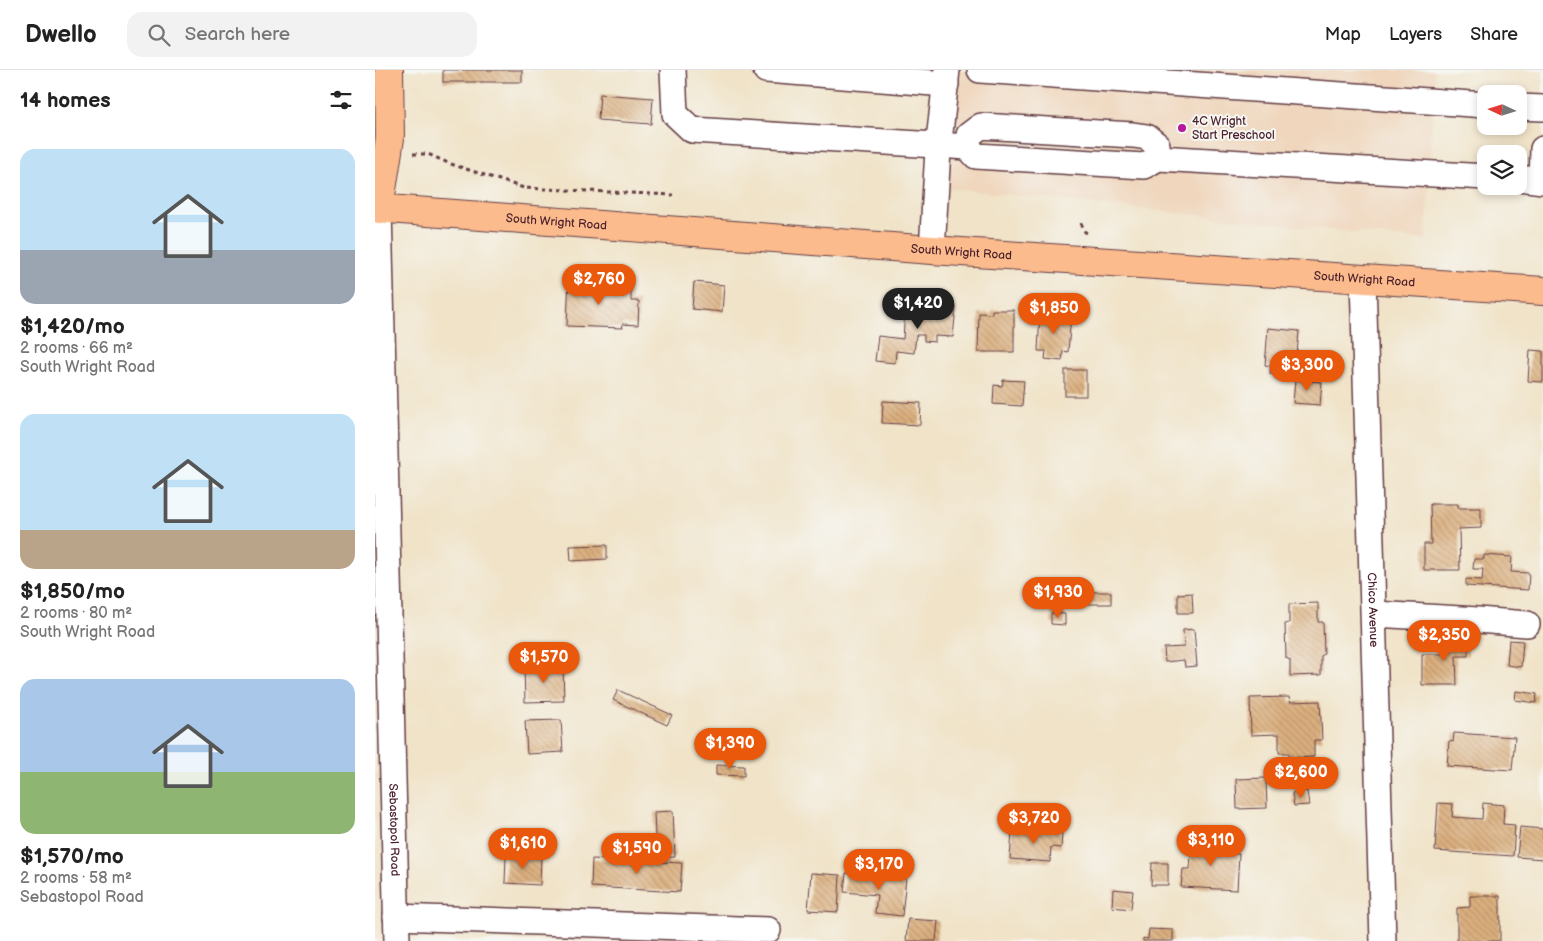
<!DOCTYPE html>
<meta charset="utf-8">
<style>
:root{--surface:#fff;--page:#f2f2f2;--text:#222;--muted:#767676;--line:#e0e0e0;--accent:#ea580c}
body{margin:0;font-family:"Balsamiq Sans",sans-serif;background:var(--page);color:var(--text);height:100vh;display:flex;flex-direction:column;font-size:19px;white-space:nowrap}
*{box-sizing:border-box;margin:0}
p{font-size:16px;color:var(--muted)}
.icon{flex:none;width:28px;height:28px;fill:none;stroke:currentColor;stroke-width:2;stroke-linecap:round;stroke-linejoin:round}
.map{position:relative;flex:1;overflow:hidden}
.side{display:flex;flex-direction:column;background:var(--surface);width:375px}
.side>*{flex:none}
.needle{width:32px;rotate:274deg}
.buttons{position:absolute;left:1102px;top:15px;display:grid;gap:10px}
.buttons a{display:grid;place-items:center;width:50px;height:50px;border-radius:10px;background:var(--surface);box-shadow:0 2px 8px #0003;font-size:25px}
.price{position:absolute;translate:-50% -42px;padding:0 11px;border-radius:18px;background:var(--accent);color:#fff;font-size:16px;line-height:32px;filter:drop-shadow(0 1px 2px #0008)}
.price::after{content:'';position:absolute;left:50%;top:30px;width:15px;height:11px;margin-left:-8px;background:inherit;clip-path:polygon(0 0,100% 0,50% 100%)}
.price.active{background:#222;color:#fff}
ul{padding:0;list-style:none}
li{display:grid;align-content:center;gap:10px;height:265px;padding:0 20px}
li span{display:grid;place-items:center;height:155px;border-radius:15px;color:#555}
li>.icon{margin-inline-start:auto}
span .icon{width:90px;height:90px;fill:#fffc;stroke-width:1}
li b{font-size:21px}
h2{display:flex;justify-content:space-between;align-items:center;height:60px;padding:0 20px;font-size:21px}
header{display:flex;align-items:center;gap:30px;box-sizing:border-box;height:70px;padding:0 25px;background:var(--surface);border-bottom:1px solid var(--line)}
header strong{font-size:24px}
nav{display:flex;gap:28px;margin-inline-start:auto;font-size:18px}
.search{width:350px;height:45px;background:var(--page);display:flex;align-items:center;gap:12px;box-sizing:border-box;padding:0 18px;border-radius:15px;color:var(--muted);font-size:19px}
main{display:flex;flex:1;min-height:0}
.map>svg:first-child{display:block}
.built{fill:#efd6bc}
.building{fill:url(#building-back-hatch)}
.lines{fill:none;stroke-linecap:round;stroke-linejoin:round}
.minor-casing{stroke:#633c43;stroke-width:28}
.major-casing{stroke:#633c43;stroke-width:30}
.path{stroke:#633c43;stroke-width:3;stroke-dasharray:4 4;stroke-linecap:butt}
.minor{stroke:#fff;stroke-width:25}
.major{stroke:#fbbb8d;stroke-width:28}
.poi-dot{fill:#b5179e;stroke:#f6f6f2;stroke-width:2}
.labels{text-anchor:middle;stroke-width:4;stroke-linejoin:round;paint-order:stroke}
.poi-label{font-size:12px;fill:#4a1f2b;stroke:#f6f6f2;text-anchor:start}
.street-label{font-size:12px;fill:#4a1f2b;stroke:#f6f6f2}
</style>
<header>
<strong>Dwello</strong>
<div class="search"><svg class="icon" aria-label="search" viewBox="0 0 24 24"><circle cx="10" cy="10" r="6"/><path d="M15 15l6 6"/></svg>Search here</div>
<nav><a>Map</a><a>Layers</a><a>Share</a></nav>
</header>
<main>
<section class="side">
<h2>14 homes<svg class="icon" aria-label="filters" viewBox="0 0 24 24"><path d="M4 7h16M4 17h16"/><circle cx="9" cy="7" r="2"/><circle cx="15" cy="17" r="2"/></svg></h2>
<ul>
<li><span style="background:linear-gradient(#bfe0f5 65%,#9aa5b1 0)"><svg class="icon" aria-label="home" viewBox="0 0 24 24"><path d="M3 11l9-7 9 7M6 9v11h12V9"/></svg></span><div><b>$1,420/mo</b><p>2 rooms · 66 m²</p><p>South Wright Road</p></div></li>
<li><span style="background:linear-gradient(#bfe0f5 75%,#b9a48a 0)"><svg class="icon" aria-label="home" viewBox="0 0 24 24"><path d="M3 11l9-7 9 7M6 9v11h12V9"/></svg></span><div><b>$1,850/mo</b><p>2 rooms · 80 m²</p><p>South Wright Road</p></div></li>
<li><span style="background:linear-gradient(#a9c7e8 60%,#8fb573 0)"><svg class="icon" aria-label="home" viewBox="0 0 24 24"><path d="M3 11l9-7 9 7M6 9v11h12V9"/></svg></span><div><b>$1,570/mo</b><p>2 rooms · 58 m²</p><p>Sebastopol Road</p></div></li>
</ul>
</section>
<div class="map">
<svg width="1168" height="871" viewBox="0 0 1168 871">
<defs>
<pattern id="building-back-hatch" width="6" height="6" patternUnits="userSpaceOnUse" patternTransform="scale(1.25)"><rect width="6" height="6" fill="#dcb07f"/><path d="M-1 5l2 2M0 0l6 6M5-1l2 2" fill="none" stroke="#b48f68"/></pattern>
</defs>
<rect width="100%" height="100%" fill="#f6f6f2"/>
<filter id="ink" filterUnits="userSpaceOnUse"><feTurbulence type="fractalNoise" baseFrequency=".02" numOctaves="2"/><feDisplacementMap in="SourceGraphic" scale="10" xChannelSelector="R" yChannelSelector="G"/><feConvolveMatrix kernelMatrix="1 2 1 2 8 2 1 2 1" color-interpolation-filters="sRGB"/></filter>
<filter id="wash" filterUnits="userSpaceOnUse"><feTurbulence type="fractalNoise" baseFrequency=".0096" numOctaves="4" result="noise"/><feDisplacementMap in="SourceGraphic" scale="20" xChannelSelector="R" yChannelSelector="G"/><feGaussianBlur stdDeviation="1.12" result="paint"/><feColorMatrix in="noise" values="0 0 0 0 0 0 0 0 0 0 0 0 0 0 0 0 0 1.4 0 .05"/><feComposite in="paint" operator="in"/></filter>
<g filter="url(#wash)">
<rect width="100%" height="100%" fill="#f0e3c8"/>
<path class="built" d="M559,0H1060L1051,170L554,116Z"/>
<g id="blocks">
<g class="building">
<rect x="68" y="0" width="79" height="12"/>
<path d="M225,24L278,28L276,54L223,50Z"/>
<path d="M194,204L212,205V219L256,221V231H264L263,255L247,254L248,258L192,256Z"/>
<path d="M319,212L349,215L347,242L317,239Z"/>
<path d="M557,232L568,233L567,236L581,237L578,267L560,266V272L549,271V265H541L539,283L521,281L520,293L500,291L503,266L528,269L530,240L543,242L544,234L557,236Z"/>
<path d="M617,240H639V282H603L604,243L617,244Z"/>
<path d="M665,243L696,245L693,282L688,281L687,291L670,289L671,281H663Z"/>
<path d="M893,258L924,261L921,295L918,297L917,306L895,304L896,296L890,295Z"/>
<path d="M1155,280L1168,281V312L1153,311Z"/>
<rect x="690" y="300" width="21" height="26"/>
<path d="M628,310L649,311L647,336L618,334L619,315L627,316Z"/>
<path d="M920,310L947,312L945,335L918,333Z"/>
<path d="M508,331L546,333L545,355L507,353Z"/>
<path d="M1055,434H1083V438H1106V458L1084,459L1085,500H1049V474H1056Z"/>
<path d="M232,475V489L196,491L195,476Z"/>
<path d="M1109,485L1137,487L1136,502L1154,503L1153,520L1091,516V509L1107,510L1108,499H1098L1099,489H1109Z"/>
<rect x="714" y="522" width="22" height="12"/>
<path d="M817,523L818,543H803V524Z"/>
<path d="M943,533V552H948L949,584L946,586V605L915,606V590L911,588L910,554L914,553V534Z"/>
<path d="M676,543L690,544V555L676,554Z"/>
<path d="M819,559L822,596L810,597L809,590L790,592L789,578L809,577L808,560Z"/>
<path d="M1067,565L1093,566V586H1081L1082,615H1047V584H1068Z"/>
<path d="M1134,570L1148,571L1146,597L1132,595Z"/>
<path d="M188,596L189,631L150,632L149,597Z"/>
<path d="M243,620L297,645L292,655L238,630Z"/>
<path d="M1141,621L1162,624L1161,633L1140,630Z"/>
<path d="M914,627L915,632L945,631L947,670H939V687L914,688V683H904V664L876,665L875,628Z"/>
<path d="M186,650L188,682L152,684L150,651Z"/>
<path d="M1079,663L1140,667L1137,700L1072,696L1074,671L1078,672Z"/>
<path d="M341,695L369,696V706L341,705Z"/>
<path d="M891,708L892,738L862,739L861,709Z"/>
<path d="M932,721L934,735L919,736L917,723Z"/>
<path d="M1063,733L1078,734L1077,747L1107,749L1108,733L1129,735L1128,754L1140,755L1138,786L1060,781Z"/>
<path d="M298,741L300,787L281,788L279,742Z"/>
<path d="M1145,757L1168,759V789L1142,787Z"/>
<path d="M637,760L687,763L686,778L676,777L675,792L635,789Z"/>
<path d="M817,769L850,771L849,783L864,784L862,820L806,817L808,799H815Z"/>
<path d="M131,786L166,787L165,815L130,813Z"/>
<path d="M217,789L307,793L305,822L216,817Z"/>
<path d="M777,793H793V815H776Z"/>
<path d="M436,803L465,805L463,842L433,840Z"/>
<path d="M471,803L531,808L527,846L500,843L502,825L469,822Z"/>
<path d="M738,819L758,821L756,839L737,837Z"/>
<path d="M1095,826H1125V871H1082V838L1095,837Z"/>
<path d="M533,849L563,851L561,871H531Z"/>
<path d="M774,859L798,860V871H768V868L773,869Z"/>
</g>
</g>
</g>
<g filter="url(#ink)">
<use href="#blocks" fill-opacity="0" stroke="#633c43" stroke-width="1"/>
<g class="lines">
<defs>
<g id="minor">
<path d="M298,0L300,44L317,60L593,77"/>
<path d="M391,0L571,14"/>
<path d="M605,0L1111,35"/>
<path d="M1144,37L1168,38"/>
<path d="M783,88L782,75L772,67L758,65L606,56L594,65L593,77L601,86L769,96L783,88L1111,107"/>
<path d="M1144,108L1168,111"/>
<path d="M1167,110L1168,79"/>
<path id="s1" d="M4,139L22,871"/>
<path d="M557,180L563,80L572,0"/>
<path id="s2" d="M988,209L1008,871"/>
<path d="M999,544L1103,550L1152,554"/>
<path d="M21,847L393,860"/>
</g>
<g id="major">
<path id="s3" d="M0,138L557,180L1168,221"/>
<path d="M4,139L15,68L14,0"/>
</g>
</defs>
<use href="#minor" class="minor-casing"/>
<use href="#major" class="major-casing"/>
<g class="path">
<path d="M38,84H53L73,93L149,118L298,125"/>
<path d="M706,153L710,162L712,163"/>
</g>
<use href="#minor" class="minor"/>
<use href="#major" class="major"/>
</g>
</g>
<circle class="poi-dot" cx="807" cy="58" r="5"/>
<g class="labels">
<g class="poi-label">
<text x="817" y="55">4C Wright<tspan x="817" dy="14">Start Preschool</tspan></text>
</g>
<g class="street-label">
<text dy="4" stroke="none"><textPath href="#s3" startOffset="182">South Wright Road</textPath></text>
<text dy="4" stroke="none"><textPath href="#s3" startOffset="588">South Wright Road</textPath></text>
<text dy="4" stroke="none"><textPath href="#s3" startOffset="992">South Wright Road</textPath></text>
<text dy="4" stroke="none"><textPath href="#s2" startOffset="331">Chico Avenue</textPath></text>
<text dy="4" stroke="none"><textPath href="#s1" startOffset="621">Sebastopol Road</textPath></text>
</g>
</g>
</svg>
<div class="buttons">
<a><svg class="needle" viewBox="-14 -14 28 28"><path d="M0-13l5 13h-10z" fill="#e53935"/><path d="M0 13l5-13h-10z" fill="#767676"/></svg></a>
<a><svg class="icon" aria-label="layers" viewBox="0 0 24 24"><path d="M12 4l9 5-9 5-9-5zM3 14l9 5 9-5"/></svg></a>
</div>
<b class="price" style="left:224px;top:236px">$2,760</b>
<b class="price active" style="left:543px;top:260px">$1,420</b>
<b class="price" style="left:679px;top:265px">$1,850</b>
<b class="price" style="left:932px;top:322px">$3,300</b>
<b class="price" style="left:683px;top:549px">$1,930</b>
<b class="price" style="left:1069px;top:592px">$2,350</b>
<b class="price" style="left:169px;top:614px">$1,570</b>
<b class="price" style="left:355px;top:700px">$1,390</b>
<b class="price" style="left:926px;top:729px">$2,600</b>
<b class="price" style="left:659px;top:775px">$3,720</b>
<b class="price" style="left:836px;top:797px">$3,110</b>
<b class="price" style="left:148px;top:800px">$1,610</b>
<b class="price" style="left:262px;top:805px">$1,590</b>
<b class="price" style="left:504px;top:821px">$3,170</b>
</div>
</main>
